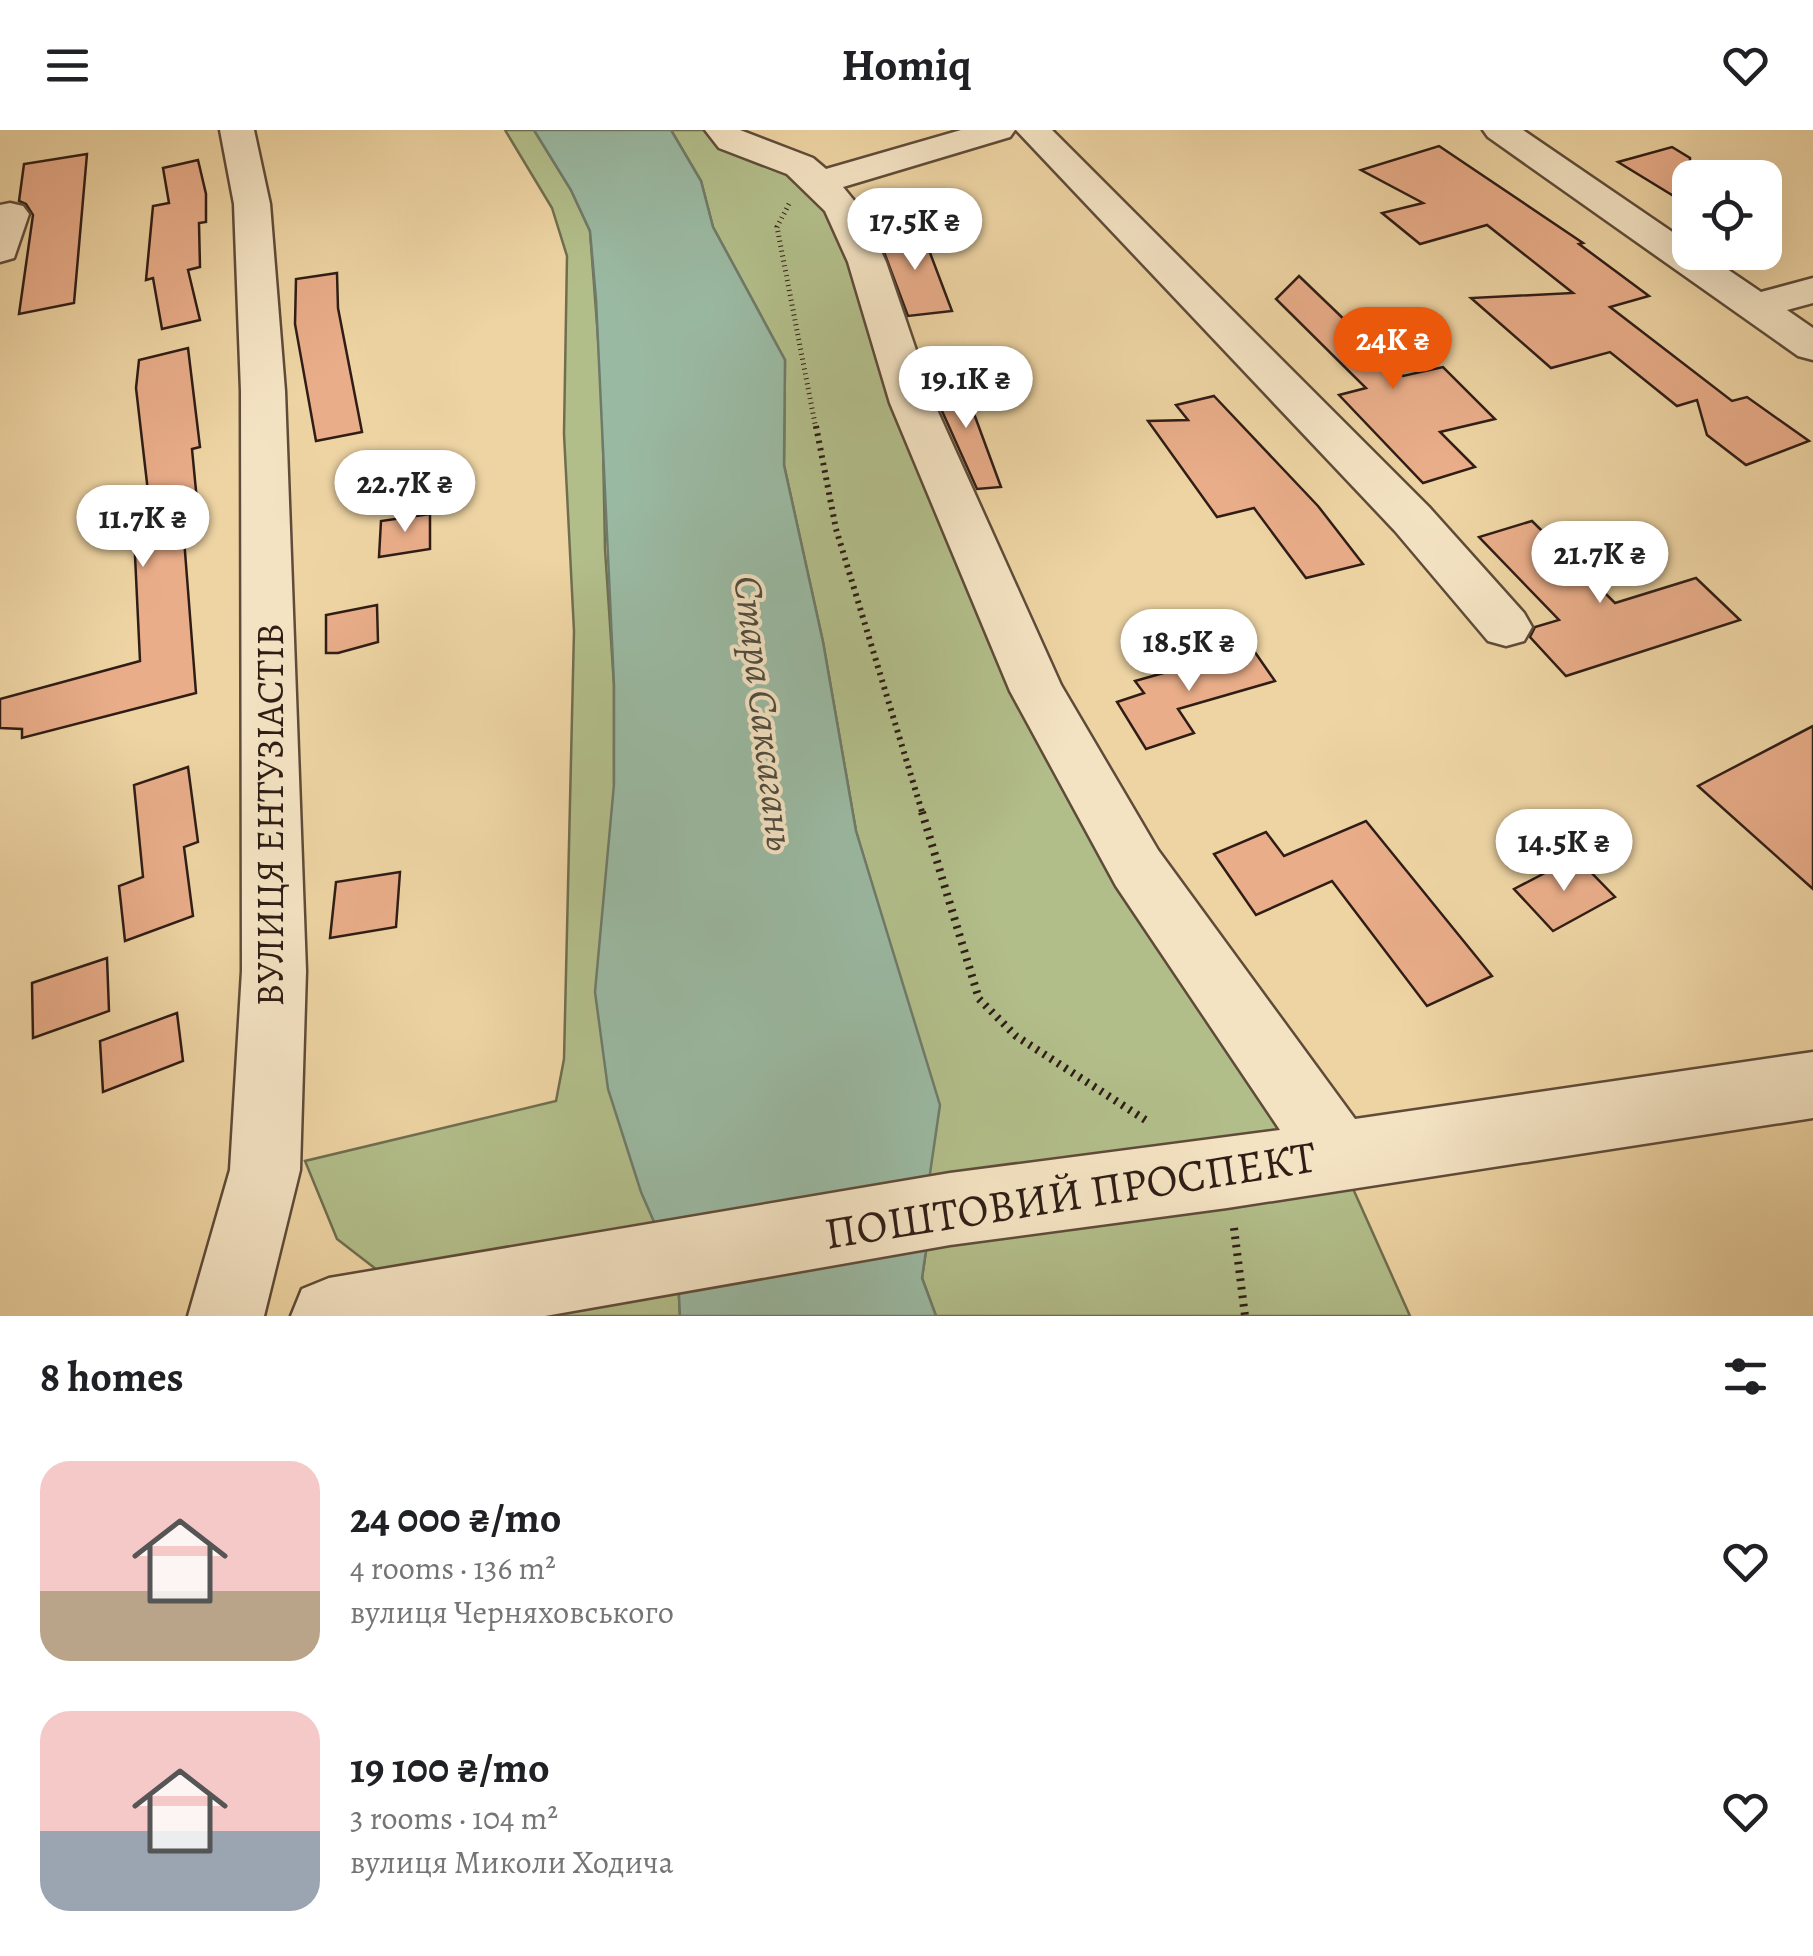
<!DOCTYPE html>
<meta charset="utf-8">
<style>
:root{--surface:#fff;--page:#f6f6f6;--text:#202124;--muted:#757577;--accent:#ea580c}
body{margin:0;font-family:Alegreya,serif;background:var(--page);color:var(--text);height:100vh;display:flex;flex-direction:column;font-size:38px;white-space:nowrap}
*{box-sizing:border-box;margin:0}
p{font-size:32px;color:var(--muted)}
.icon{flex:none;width:55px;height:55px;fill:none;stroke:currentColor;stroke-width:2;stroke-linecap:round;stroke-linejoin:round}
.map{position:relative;height:1186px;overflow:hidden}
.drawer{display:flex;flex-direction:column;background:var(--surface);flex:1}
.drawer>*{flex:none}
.buttons{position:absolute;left:1672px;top:30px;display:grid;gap:20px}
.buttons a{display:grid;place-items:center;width:110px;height:110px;border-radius:20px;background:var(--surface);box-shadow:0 10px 40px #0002;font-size:50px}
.price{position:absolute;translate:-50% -85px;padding:0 22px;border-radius:35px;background:#fff;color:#222;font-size:32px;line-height:65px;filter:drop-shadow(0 2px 5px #0008)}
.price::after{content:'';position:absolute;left:50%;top:60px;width:30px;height:22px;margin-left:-15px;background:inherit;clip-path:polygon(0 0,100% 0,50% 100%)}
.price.selected{background:var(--accent);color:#fff}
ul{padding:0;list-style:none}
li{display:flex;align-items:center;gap:30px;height:250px;padding:0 40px}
li span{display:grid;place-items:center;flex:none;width:280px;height:200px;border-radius:30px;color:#555}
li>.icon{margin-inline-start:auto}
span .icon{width:120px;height:120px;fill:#fffc;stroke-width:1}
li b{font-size:42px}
h2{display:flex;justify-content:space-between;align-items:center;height:120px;padding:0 40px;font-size:42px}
header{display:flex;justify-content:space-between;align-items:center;height:130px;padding:0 40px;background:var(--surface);font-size:45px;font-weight:700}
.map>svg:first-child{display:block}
.green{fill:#b2be8a;stroke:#706e50;stroke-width:2.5}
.water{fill:#9ab9a2;stroke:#6f7b6a;stroke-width:2.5}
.building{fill:#e9ad89;stroke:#2f1d16;stroke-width:2.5}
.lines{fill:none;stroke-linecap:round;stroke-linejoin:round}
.minor-casing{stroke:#5f4b39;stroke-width:5}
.path-far2{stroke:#2f1d16;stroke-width:5;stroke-dasharray:1 4;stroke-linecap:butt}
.path-far1{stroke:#2f1d16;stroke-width:6;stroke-dasharray:2.5 5;stroke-linecap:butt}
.path{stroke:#2f1d16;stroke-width:8;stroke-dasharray:2.5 6;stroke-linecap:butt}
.minor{fill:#f4e3c3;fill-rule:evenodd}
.labels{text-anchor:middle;stroke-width:8;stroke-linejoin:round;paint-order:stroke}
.street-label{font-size:38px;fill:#2f1d16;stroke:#f4e3c3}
.water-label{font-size:40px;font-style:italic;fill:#4f4c40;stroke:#f4e3c3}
.near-street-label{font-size:45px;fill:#2f1d16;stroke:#f4e3c3}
</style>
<header><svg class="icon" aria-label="menu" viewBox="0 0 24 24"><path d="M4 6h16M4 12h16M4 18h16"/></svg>Homiq<svg class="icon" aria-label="heart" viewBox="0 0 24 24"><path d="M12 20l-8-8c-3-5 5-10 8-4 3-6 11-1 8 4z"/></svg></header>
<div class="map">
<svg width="1813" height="1186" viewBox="0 0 1813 1186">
<rect width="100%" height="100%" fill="#eed4a3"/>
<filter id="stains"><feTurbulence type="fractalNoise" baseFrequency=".002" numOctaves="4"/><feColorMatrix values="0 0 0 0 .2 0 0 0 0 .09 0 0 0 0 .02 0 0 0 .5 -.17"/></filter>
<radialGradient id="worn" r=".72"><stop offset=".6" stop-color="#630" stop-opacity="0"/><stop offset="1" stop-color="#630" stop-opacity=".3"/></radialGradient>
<g class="green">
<path d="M505,0H534L571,60L590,101L602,261L605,419L614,555V654L663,1107L394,1153L337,1109L305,1031L556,971L564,929L574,501L564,304L567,126L552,78Z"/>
<path d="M671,0H722L820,52L1037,561L1326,1007L927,1064L888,809L856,701L823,512L784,335L785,230L713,97L701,51Z"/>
<path d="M1346,1043L1410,1186H936L922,1148L929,1100Z"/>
<path d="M678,1147L680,1186H502Z"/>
</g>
<path class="water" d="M534,0H671L701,51L713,97L785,230L784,335L823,512L856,701L940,975L927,1064L929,1100L922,1148L936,1186H680L678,1147L641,1062L608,959L595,862L614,654V555L596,169L590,101L571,60Z"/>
<g class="building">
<path d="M1439,16L1583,113L1579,114L1649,166L1610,177L1732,271L1747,267L1809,311L1746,335L1707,305L1697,270L1677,276L1610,222L1551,238L1471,168L1573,163L1487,95L1420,114L1382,83L1423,73L1361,40Z"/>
<path d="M1672,17L1690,28V76L1618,32Z"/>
<path d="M87,24L74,173L19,184L33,85L26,74L19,71L24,34Z"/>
<path d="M198,30L206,64V92L199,93L200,137L188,140L200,190L162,199L153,148L146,150L153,76L169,73L163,38Z"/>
<path d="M921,99L952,181L908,186L878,106Z"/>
<path d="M337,143L338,178L362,302L316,311L295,194L296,149Z"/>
<path d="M1299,146L1403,246L1443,237L1495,289L1440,302L1475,337L1423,353L1339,265L1366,258L1276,169Z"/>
<path d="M188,218L200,317L192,319L199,392L183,396L196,563L22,608V599L0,598V569L140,531L133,383L150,379L136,258L139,230Z"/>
<path d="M959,243L1001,357L977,359L938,272L931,253Z"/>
<path d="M1214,266L1318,376L1363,434L1306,448L1254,378L1217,387L1148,291L1188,290L1176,275Z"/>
<path d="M430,384V419L379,427L381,391Z"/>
<path d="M1532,391L1615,473L1696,448L1740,490L1566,546L1530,507L1535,497L1559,490L1479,407Z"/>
<path d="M377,475L378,512L338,523H326V485Z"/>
<path d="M1252,518L1275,551L1178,579L1194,603L1146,619L1117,572L1144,563L1135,551Z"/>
<path d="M1813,596V759L1698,656Z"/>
<path d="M188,637L198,712L184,717L193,786L125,811L119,756L143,747L134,655Z"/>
<path d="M1366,691L1492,846L1427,876L1332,751L1256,785L1214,724L1266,702L1284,726Z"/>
<path d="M1579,730L1615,767L1553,801L1514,759L1564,733L1568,736Z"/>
<path d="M400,742L396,797L330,808L336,752Z"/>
<path d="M107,828L109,881L33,908L32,853Z"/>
<path d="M177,883L183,931L103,962L100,911Z"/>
</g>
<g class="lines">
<defs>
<g id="minor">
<path d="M220,0H254L270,74L285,261L306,841L300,1040L264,1186H188L230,1040L242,841L241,261L234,74Z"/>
<path d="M705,0H740L813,28L826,39L961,0H1015L1010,7L843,57L861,79L886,132L934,273L1061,555L1158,720L1355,989L1813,922V988L1227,1078L950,1115L545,1186H291L302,1159L329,1148L950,1043L1280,1000L1116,756L1010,561L890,273L848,132L825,81L787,44L719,18Z"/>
<path d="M1016,0H1052L1429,377L1524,483L1532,497L1524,511L1506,516L1488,511L1395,401Z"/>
<path d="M1483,0H1523L1690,114V122H1702L1761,162L1813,148V173L1787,180L1813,198V230L1798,226L1488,7Z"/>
<path d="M10,73L23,76L29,84L14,128L0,132V75Z"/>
</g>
</defs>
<use href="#minor" class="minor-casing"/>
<path class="path-far2" d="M789,74L777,97L816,299"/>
<path class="path-far1" d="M816,296L836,399L923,685"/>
<g class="path">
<path d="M922,682L979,869L1016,906L1150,993"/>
<path d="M1234,1098L1245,1186"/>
</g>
<use href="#minor" class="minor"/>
</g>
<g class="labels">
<g class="street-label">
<text transform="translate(270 685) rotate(-90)" y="13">ВУЛИЦЯ ЕНТУЗІАСТІВ</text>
</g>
<g class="water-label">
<text transform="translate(765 583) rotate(83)" y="14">Стара Саксагань</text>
</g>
<g class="near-street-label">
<text transform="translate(1070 1064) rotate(-9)" y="16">ПОШТОВИЙ ПРОСПЕКТ</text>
</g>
</g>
<rect width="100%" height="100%" filter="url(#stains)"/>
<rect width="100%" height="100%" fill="url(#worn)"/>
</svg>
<div class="buttons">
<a><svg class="icon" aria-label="locate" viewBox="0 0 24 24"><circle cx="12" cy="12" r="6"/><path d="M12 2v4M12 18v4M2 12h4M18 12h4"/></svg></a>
</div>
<b class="price" style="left:915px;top:143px">17.5K ₴</b>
<b class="price selected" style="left:1393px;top:262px">24K ₴</b>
<b class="price" style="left:966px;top:301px">19.1K ₴</b>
<b class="price" style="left:405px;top:405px">22.7K ₴</b>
<b class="price" style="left:143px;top:440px">11.7K ₴</b>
<b class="price" style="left:1600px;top:476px">21.7K ₴</b>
<b class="price" style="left:1189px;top:564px">18.5K ₴</b>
<b class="price" style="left:1564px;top:764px">14.5K ₴</b>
</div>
<section class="drawer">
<h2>8 homes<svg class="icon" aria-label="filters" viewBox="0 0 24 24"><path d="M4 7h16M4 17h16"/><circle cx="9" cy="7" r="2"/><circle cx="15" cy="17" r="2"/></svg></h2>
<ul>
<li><span style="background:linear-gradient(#f6c9c9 65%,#b9a48a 0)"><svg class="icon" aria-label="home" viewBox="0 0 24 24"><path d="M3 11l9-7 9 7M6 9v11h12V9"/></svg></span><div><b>24 000 ₴/mo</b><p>4 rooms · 136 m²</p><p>вулиця Черняховського</p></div><svg class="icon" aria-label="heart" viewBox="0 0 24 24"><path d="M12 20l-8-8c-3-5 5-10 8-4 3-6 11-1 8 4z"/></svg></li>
<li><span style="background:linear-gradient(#f6c9c9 60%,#9aa5b1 0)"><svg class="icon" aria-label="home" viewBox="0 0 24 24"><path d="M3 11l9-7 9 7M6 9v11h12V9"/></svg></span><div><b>19 100 ₴/mo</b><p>3 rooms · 104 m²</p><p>вулиця Миколи Ходича</p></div><svg class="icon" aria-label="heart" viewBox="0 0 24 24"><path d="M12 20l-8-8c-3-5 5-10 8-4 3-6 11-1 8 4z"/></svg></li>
</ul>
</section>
